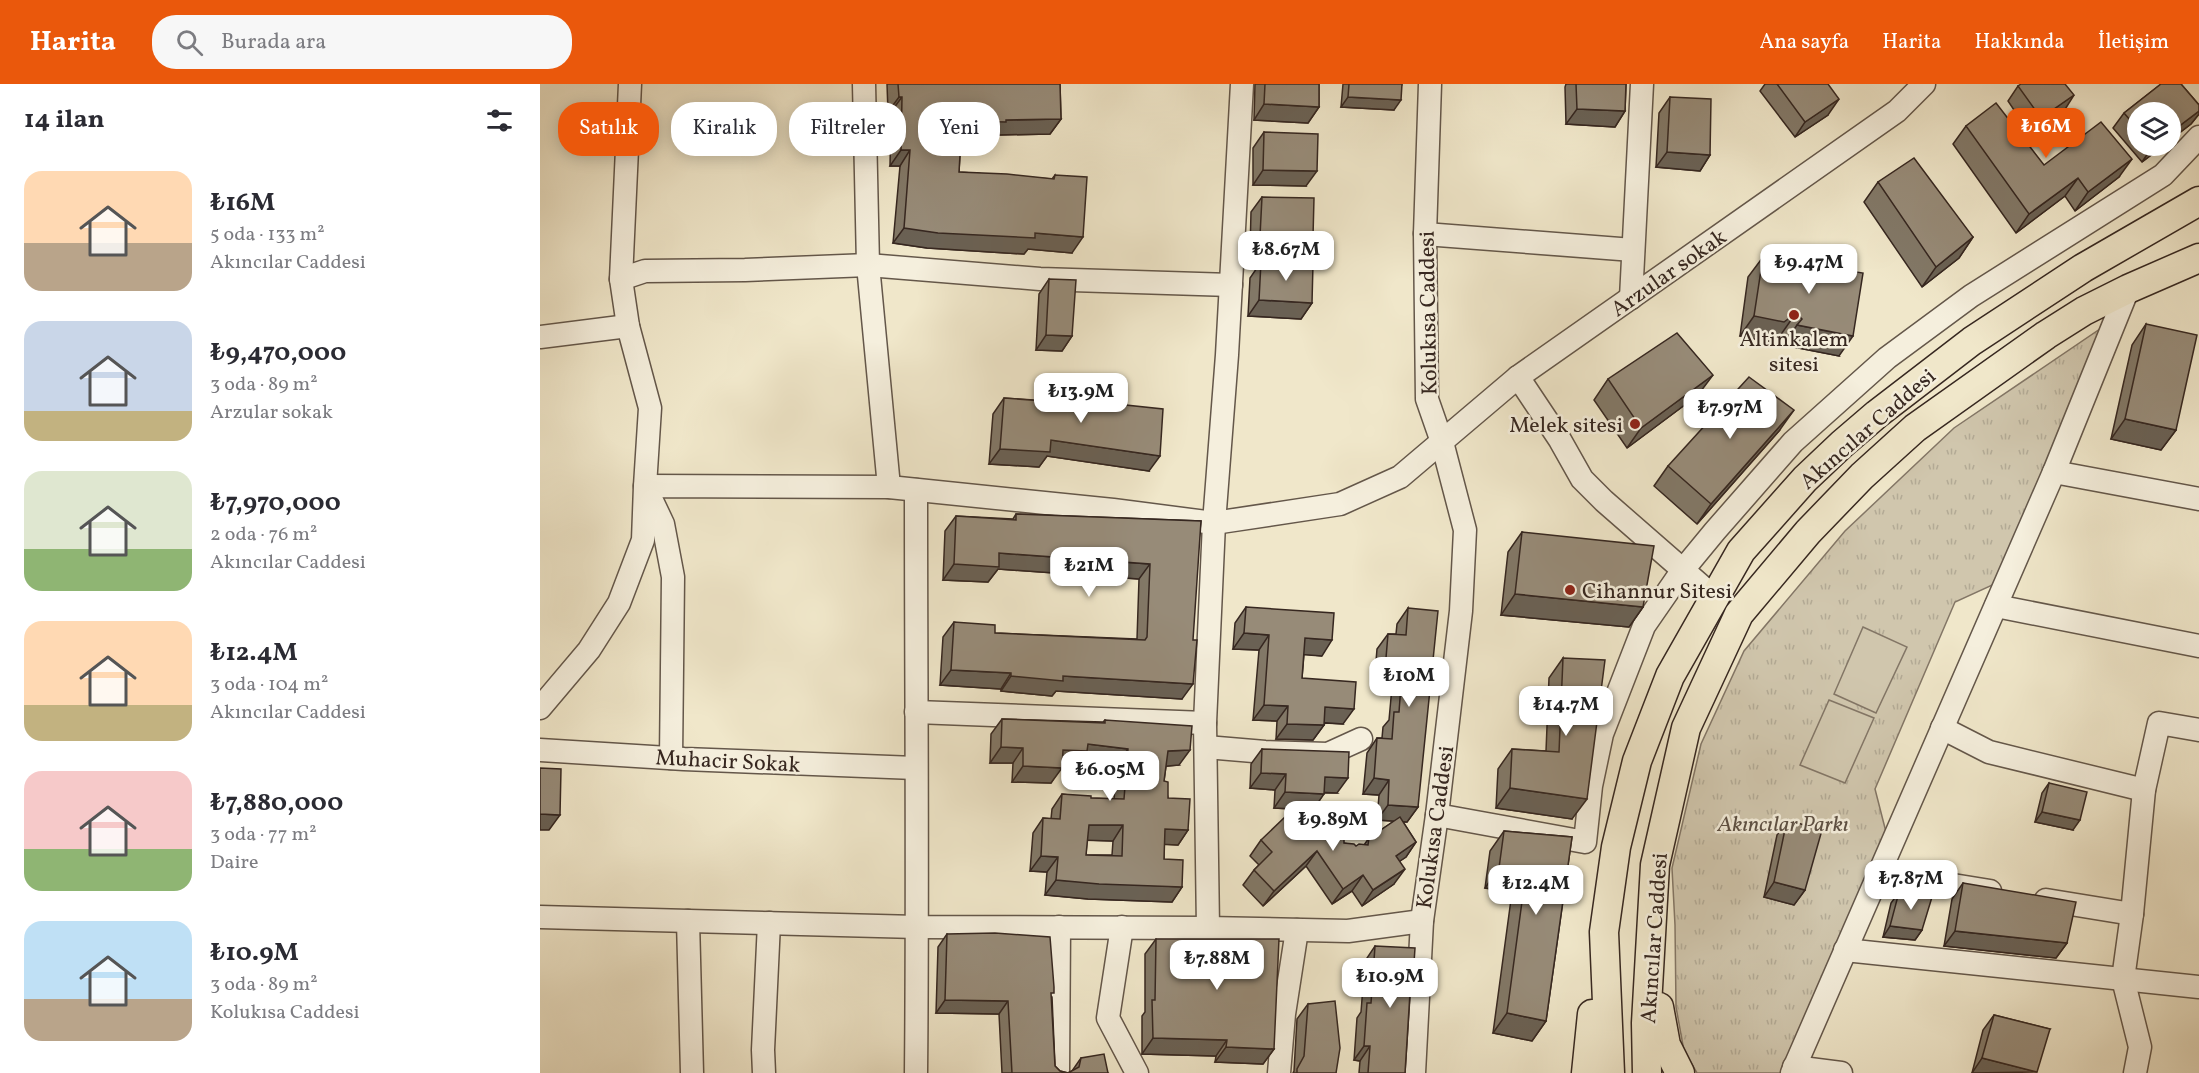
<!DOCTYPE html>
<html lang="tr">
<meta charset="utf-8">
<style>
:root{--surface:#fff;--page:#f7f7f7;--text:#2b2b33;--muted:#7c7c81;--accent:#ea580c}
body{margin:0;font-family:Vollkorn,serif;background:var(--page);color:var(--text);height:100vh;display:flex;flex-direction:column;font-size:22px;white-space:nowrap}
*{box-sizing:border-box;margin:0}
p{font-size:20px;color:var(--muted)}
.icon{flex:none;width:33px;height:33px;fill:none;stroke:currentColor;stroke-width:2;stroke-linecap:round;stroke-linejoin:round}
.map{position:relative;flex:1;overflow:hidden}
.side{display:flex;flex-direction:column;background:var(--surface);width:540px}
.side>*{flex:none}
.top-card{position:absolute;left:18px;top:18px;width:570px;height:54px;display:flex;gap:12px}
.buttons{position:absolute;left:1587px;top:18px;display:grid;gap:12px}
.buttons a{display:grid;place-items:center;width:54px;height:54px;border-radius:50%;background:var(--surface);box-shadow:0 3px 15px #0003;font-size:30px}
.price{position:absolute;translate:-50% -51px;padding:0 14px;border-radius:12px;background:#fff;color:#222;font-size:20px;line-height:39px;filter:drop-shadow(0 2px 3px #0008)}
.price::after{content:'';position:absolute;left:50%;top:36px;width:18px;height:14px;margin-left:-9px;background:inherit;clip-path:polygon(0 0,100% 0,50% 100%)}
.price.selected{background:var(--accent);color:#fff}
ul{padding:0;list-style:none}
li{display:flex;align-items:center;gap:18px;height:150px;padding:0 24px}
li span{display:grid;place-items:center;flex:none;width:168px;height:120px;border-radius:18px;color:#555}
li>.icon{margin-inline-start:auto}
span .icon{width:72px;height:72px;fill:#fffc;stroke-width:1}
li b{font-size:26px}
h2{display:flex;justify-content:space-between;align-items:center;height:72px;padding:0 24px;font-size:26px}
.chip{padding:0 21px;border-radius:24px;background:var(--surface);box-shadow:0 3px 15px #0003;font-size:21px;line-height:54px}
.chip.selected{background:var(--accent);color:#fff}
header{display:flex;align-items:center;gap:36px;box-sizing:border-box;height:84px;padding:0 30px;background:var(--accent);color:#fff}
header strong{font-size:28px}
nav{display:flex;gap:33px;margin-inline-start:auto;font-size:21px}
.search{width:420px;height:54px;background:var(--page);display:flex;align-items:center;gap:15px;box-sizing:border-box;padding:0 21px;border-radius:24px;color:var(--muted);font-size:22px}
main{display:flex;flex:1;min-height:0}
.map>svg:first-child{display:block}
.grass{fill:url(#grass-tufts);stroke:#837666;stroke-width:1.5}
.pitch{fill:#d0c6ad;stroke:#837666;stroke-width:1.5}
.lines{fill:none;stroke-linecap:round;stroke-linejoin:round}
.minor-casing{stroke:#64574a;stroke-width:25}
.major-casing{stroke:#362720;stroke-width:31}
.minor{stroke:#f5efdd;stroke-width:22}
.major{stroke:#f0e7ca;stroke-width:28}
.wall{fill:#827867;stroke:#362720;stroke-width:1.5;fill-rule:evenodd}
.shaded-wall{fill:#6a6154;stroke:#362720;stroke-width:1.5}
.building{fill:#978b78;stroke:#362720;stroke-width:1.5;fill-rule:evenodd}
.poi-dot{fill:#8f2418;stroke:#f5efdd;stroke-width:2}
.labels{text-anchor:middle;stroke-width:5;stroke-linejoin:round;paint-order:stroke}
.street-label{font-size:22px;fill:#362720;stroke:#f5efdd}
.poi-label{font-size:22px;fill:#362720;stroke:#f5efdd}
.park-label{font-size:22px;font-style:italic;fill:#5c4f43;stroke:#f5efdd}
</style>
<header>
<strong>Harita</strong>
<div class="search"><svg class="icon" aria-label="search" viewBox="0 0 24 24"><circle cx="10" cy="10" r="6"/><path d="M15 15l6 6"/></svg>Burada ara</div>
<nav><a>Ana sayfa</a><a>Harita</a><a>Hakkında</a><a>İletişim</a></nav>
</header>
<main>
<section class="side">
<h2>14 ilan<svg class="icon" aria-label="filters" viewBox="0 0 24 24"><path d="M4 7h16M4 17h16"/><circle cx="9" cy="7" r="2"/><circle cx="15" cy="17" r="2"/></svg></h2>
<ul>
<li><span style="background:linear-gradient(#ffd9b3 60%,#b9a48a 0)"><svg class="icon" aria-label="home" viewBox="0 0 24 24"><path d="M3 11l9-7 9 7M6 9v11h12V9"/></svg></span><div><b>₺16M</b><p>5 oda · 133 m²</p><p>Akıncılar Caddesi</p></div></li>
<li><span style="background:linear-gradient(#c9d6e8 75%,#c2b280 0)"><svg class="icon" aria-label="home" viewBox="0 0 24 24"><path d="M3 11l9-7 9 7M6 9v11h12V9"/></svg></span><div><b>₺9,470,000</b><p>3 oda · 89 m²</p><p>Arzular sokak</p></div></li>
<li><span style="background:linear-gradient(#dfe7d0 65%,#8fb573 0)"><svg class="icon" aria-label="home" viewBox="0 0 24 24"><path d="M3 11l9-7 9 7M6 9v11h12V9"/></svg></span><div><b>₺7,970,000</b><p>2 oda · 76 m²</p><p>Akıncılar Caddesi</p></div></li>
<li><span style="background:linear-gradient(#ffd9b3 70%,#c2b280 0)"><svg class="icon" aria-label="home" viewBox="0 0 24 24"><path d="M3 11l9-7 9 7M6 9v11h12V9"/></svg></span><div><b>₺12.4M</b><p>3 oda · 104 m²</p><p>Akıncılar Caddesi</p></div></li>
<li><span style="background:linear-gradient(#f6c9c9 65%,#8fb573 0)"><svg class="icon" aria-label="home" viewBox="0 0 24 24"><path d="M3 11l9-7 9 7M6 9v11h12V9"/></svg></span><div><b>₺7,880,000</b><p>3 oda · 77 m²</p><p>Daire</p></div></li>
<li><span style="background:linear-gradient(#bfe0f5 65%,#b9a48a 0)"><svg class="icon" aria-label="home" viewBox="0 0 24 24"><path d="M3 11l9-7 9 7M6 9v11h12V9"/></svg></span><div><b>₺10.9M</b><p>3 oda · 89 m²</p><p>Kolukısa Caddesi</p></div></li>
</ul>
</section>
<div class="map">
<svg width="1659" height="989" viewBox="0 0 1659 989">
<defs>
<pattern id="grass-tufts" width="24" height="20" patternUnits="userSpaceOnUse" patternTransform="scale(1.5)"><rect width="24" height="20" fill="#d0c6ad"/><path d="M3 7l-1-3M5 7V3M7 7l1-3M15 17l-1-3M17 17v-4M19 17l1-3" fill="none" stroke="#b3aa95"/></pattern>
</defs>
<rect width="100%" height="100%" fill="#f0e7ca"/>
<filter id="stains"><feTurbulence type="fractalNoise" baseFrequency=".00333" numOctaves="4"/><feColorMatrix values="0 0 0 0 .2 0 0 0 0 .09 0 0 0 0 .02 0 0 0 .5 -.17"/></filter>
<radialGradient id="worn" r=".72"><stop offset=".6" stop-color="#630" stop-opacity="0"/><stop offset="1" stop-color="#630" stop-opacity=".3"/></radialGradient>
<path class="grass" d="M1560,245L1459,498L1415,518L1335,705L1346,748L1240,989H1157L1144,967L1136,923L1135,841L1132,784L1161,660L1204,567L1305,447L1414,344Z"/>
<g class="pitch">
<path d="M1323,543L1367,563L1336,629L1294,610Z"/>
<path d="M1289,616L1334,634L1305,699L1260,681Z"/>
</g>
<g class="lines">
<defs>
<g id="minor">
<path d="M90,0L81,195L88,242L110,324L105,402L123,440L133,493L131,674"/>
<path d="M324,0L328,181L349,403"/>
<path d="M885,150L1093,166"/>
<path d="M81,195L105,187L205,186L328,181L500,195L691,201"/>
<path d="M1091,214L1102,0"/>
<path d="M0,253L88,242"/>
<path d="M978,293L1020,356L1042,395L1064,417L1174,513"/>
<path d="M1514,388L1659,415"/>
<path d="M1456,522L1659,562"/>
<path d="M0,624L49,566L79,519L103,456L105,402L349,403L573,426L674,439L800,420L860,393L978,293L1357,27L1384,0"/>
<path d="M376,628L665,639"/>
<path d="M1402,644L1449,668L1604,706"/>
<path d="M666,663L725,668L788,670L821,655"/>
<path d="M0,666L144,675L375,684"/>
<path d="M897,731L1045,758L1051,702L1062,650L1104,542L1142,487L1175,447L1253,358L1347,274L1431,212L1623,91L1659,53"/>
<path d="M1339,789L1450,807"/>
<path d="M1506,816L1592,830"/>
<path d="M0,833L377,843L668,844L808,847L882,837"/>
<path d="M148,837L152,989"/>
<path d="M582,843L568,934L597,989"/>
<path d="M668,844L665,639L674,439L687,271L702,0"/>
<path d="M1305,866L1659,903"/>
<path d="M1254,983L1301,989"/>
<path d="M224,989L223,966L229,839"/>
<path d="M376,989C378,795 376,601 376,406"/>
<path d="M518,989L519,843"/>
<path d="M739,989L744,930L757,846"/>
<path d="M874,989L882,837L897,731L921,527L925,446L902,358L887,315L885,150L890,0"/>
<path d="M1252,989L1514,388L1588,205"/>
<path d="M1595,989L1600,963L1583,895L1592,830L1604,706L1619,639L1659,646"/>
</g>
<g id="major">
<path d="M1119,923L1126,961L1140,989"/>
<path d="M1046,989L1052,930"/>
<path d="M1070,989L1064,848L1076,763L1097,677L1130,592L1201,467L1265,395L1302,360L1337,330L1432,257L1543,184L1659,117"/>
<path d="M1107,989L1106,939L1115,781L1146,644L1199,530L1268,448L1322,392L1375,344L1506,251L1544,227L1588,205L1659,174"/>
</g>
</defs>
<use href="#minor" class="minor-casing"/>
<use href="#major" class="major-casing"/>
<use href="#minor" class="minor"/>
<use href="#major" class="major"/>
</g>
<g class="wall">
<path d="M347,0H520L521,35L510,50L457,51L455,54L421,53L419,88L512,95L515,91L532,169L488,165L484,170L387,164L353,159L360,82H350L351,28H348Z"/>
<path d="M715,0H779V23L768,39L714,36Z"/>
<path d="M803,0H862L854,26L801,23Z"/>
<path d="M1026,0H1086L1085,27L1075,43L1026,40L1025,3Z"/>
<path d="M1225,0H1288V31L1255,53L1220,7Z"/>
<path d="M1621,0H1641L1659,21V30L1651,40L1630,56V28H1598V62H1623L1602,78L1573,44L1584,29Z"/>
<path d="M1478,2L1524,27L1490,50L1468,17Z"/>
<path d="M1130,13L1170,71L1160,87L1116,83L1119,29Z"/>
<path d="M1426,42L1504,81L1579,93L1535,127L1525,112L1476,149L1413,60Z"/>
<path d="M724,48L766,102L713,101V64Z"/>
<path d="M1338,98L1433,153L1419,174L1382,203L1324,118Z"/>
<path d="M722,113L762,168L710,167L711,128Z"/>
<path d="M1223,173L1299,272L1243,261L1248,255L1242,249L1230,258L1200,252L1208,193Z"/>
<path d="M721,178L772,219L761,235L708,232L710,194Z"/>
<path d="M509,195L532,252L522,267L496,266L499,210Z"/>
<path d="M1606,240L1636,346L1621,366L1571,355L1592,261Z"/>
<path d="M1068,295L1158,311L1087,364L1054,316Z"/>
<path d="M532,303L567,319L609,387L507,372L499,383L449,380L453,330L464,314L522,318Z"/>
<path d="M1239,347L1157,440L1114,402L1128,382Z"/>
<path d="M476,430L661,437L642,615L516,607L512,612L461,607V605L400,601L403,553L414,538L455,549L597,555L599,495L458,485L448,498L403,496L405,447L416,432L473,435Z"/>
<path d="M982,448L1103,523L1089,543L961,531L968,468Z"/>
<path d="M706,523L782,572L764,570L762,594L803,640L784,639V641L773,656L736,655L737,637L713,636L719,566L693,565L695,539Z"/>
<path d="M868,524L878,723L867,738H863L876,758L866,773L860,777L854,800L822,822L812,807L792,820L766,782L723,822L703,801L714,786L719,781L710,772L721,756L759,744L804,759L816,762L824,761L829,754L854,737L837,736L839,711L823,710L827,669L837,654H842L843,643L849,636L852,603L834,601L837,565L848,550H856L857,540Z"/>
<path d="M1023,574L1032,735L956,724L958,685L972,665L1006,667L1009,594Z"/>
<path d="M462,635L563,638L565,636L639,681L626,682L624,697L628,714L648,746L638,761L624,760V775L642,803L632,818L548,815L505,811L507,788L490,787L493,749L503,734L511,735L512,725L522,710L551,714L574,715L577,680L541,676L537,682L522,681L511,699L472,698L473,679H450L451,650ZM547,756L573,757L572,771H546Z"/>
<path d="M722,665L797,709H784L773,726L734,724L735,706L710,704L711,680Z"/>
<path d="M1509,699L1533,746L1495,738L1502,709Z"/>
<path d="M1247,736L1265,806L1254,821L1224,813L1237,751Z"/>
<path d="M964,747L1032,753L1006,937L992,957L953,949L972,808L945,804L950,767Z"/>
<path d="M1423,799L1527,859L1516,874L1404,862L1412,815Z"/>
<path d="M1359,808L1382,846L1375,856L1343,853L1351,819Z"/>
<path d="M407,850L512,913L515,982L520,987L528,989L532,987L541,974L568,989H462L459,930L396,929L398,863Z"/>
<path d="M616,855L734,965L723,980L675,978L676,972L602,970V932L605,928V870Z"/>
<path d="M835,862L870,912L865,989H819L820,977L814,976L817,934L821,928L825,877Z"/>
<path d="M768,920L796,989H753L754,987L757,935Z"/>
<path d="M1454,931L1510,945L1432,989L1443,946Z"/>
</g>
<g class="shaded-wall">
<path d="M1534,11L1524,27L1490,50L1501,34Z"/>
<path d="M359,13H362L351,28H348Z"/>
<path d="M808,13L861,16L854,26L801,23Z"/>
<path d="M1299,15L1288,31L1255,53L1265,38Z"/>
<path d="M724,20L779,23L768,39L714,36Z"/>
<path d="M1037,25L1085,27L1075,43L1026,40Z"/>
<path d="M1659,27V30L1651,40L1630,56V49Z"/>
<path d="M521,35L510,50L457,51L455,54L411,53L422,37Z"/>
<path d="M1614,62H1623L1602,78L1612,63Z"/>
<path d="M361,66H370L360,82H350Z"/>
<path d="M1127,68L1170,71L1160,87L1116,83Z"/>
<path d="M1592,75L1579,93L1535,127L1548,108Z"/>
<path d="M723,86L777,87L766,102L713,101Z"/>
<path d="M1538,94L1525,112L1476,149L1489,130Z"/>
<path d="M364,144L495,149L543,153L532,169L488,165L484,170L387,164L353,159Z"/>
<path d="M720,152L773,153L762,168L710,167Z"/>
<path d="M1433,153L1419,174L1382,203L1396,183Z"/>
<path d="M719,216L772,219L761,235L708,232Z"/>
<path d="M1256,229L1242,249L1230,258L1200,252L1214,232Z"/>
<path d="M1257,241L1313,252L1299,272L1243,261Z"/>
<path d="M506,251L532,252L522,267L496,266Z"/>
<path d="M1173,291L1158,311L1087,364L1101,344Z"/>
<path d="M1254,326L1239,347L1157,440L1171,420Z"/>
<path d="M1585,335L1636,346L1621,366L1571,355Z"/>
<path d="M511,356L620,372L609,387L507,372L499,383L449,380L460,365Z"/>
<path d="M459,469L610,480L599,495L458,485L448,498L403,496L414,480Z"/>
<path d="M975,510L1103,523L1089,543L961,531Z"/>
<path d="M704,549L729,551L719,566L693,565Z"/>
<path d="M765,554L792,556L782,572L755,570Z"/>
<path d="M411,586L471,589L461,605L400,601Z"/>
<path d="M845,586L862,588L852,603L834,601Z"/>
<path d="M471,592H523L653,600L642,615L516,607L512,612L461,607Z"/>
<path d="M724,621L748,622L737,637L713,636Z"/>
<path d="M785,623L814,625L803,640L775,638Z"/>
<path d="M747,640L784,641L773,656L736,655Z"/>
<path d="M548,660L588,665L577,680L541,676L537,682L512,681L523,666Z"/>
<path d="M461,663L483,664L473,679H450Z"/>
<path d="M650,666L639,681L617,683L628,667Z"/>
<path d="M483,682L522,684L511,699L472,698Z"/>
<path d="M721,689L746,690L735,706L710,704Z"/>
<path d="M785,693L808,694L797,709L775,708Z"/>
<path d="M834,694L849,696L839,711L823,710Z"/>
<path d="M970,704L1047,715L1032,735L956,724Z"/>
<path d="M745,708L784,710L773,726L734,724Z"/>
<path d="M848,721L878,723L867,738L837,736Z"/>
<path d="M1502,728L1540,736L1533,746L1495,738Z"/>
<path d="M0,730L20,731L9,746H0Z"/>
<path d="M549,741H583L573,757L538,756Z"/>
<path d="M625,745L648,746L638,761L614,760Z"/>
<path d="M876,758L866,773L845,787L856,772Z"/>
<path d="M777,767L766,782L723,822L734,807Z"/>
<path d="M501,772L518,773L507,788L490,787Z"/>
<path d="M959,784L986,788L972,808L945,804Z"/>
<path d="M865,785L854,800L822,822L833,806Z"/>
<path d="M823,791L812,807L792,820L803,805Z"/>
<path d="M516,796L642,803L632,818L548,815L505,811Z"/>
<path d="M1234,798L1265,806L1254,821L1224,813Z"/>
<path d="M1350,842L1382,846L1375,856L1343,853Z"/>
<path d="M1415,847L1527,859L1516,874L1404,862Z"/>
<path d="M405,916L468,917L459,930L396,929Z"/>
<path d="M967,929L1006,937L992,957L953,949Z"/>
<path d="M613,954L687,956L676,972L602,970Z"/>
<path d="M824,962H830L820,977L814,976Z"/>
<path d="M686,963L734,965L723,980L675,978Z"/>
<path d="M1442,974L1497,988L1432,989Z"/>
</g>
<g class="building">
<path d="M358,0H520L521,35L466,36V38L422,37L419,88L467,90L514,95L515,91L547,93L543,153L495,149V154L398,149L364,144L370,66H361L362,13H359Z"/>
<path d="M725,0H779V23L724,20Z"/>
<path d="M809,0H862L861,16L808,13Z"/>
<path d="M1036,0H1086L1085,27L1037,25Z"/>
<path d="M1237,0H1288L1299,15L1265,38Z"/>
<path d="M1481,0H1525L1534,11L1501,34L1478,2Z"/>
<path d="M1621,0H1641L1659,21V27L1630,49V28H1598V45L1584,29Z"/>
<path d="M1130,13L1171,15L1170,71L1127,68Z"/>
<path d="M1456,19L1504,81L1561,38L1592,75L1548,108L1538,94L1489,130L1426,42Z"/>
<path d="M724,48L778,50L777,87L723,86Z"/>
<path d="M1374,74L1433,153L1396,183L1338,98Z"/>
<path d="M722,113L774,114L773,153L720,152Z"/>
<path d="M1223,173L1323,189L1313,252L1257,241L1262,235L1256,229L1244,238L1214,232Z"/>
<path d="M721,178L773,180L772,219L719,216Z"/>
<path d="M509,195L536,196L532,252L506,251Z"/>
<path d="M1606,240L1657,251L1636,346L1585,335Z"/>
<path d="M1137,249L1173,291L1101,344L1068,295Z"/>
<path d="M1209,293L1254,326L1171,420L1128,382Z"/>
<path d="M532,303L568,305L567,319L623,325L620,372L511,356L510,368L460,365L464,314L531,319Z"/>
<path d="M476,430L661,437L653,556H657L653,600L523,592V597L471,592V589L411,586L414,538L455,541V549L605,556L607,553L610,480L459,469V483L414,480L416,432L476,436Z"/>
<path d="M982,448L1114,462L1103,523L975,510Z"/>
<path d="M706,523L794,529L792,556L765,554L762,594L816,598L814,625L785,623L784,641L747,640L748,622L724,621L729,551L704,549Z"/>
<path d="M868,524L898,527L878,723L848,721L849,696L834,694L837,654L852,655L854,628H859L862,588L845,586L848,550L866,551Z"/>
<path d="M1023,574L1065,576L1047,715L970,704L972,665L1019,668Z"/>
<path d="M462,635L565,639V636L652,642L650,666L628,667L624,697L628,698V714L650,715L648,746L625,745L624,775L643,776L642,803L559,800L516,796L518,773L501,772L503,734L520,735L522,710L551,712V714L584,715L588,665L548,660L547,667L523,666L522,684L483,682V664L461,663ZM549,741H583L582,772L546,771Z"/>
<path d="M722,665L809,668L808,694L785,693L784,710L745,708L746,690L721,689Z"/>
<path d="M0,684L21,685L20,731L0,730Z"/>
<path d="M1509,699L1547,708L1540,736L1502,728Z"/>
<path d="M779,724L804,750V759L814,760L816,762L819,760L828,761L829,754L860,733L876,758L856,772L865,785L833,806L823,791L803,805L777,767L734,807L714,786L732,768L721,756L747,731L759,744Z"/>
<path d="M1247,736L1282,746L1265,806L1234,798Z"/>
<path d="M964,747L1032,753L1006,937L967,929L986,788L959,784Z"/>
<path d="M1423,799L1536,818L1527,859L1415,847Z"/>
<path d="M1359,808L1392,813L1382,846L1350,842Z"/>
<path d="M455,849L510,853L514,903V909H511L515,982L520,987L528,989L539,983L541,974L564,970L568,989H472L468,917L405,916L407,850Z"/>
<path d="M616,855H739L734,965L686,963L687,956L613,954L612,916H615Z"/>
<path d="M835,862L875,864L872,909H870L865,989H828L830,962H824L827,919H831Z"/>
<path d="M795,917L800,964L796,989H757V985L764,972L768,920Z"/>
<path d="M1454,931L1510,945L1497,988L1442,974Z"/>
</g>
<g class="poi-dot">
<circle cx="1254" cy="231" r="6"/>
<circle cx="1095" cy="340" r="6"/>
<circle cx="1030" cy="506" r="6"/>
</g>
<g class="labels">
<g class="street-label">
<text transform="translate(1128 188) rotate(-35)" y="8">Arzular sokak</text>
<text transform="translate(887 229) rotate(-91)" y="8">Kolukısa Caddesi</text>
<text transform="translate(1327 344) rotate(-41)" y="8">Akıncılar Caddesi</text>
<text transform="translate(188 676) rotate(3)" y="8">Muhacir Sokak</text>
<text transform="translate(894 743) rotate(-82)" y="8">Kolukısa Caddesi</text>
<text transform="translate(1113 854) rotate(-86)" y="8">Akıncılar Caddesi</text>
</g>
<g class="poi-label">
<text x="1254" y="262">Altinkalem<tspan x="1254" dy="25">sitesi</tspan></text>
<text x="1083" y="348" text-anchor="end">Melek sitesi</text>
<text x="1042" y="514" text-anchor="start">Cihannur Sitesi</text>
</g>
<g class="park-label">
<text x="1243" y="747">Akıncılar Parkı</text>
</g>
</g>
<rect width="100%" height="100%" filter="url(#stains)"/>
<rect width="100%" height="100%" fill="url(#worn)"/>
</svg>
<div class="buttons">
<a><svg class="icon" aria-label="layers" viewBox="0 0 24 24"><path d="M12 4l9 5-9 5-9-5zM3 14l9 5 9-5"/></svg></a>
</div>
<b class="price selected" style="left:1506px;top:75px">₺16M</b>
<b class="price" style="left:746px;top:198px">₺8.67M</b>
<b class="price" style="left:1269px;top:211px">₺9.47M</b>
<b class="price" style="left:541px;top:340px">₺13.9M</b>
<b class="price" style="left:1190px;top:356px">₺7.97M</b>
<b class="price" style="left:549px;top:514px">₺21M</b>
<b class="price" style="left:869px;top:624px">₺10M</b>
<b class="price" style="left:1026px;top:653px">₺14.7M</b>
<b class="price" style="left:570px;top:718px">₺6.05M</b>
<b class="price" style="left:793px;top:768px">₺9.89M</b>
<b class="price" style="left:1371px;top:827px">₺7.87M</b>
<b class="price" style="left:996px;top:832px">₺12.4M</b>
<b class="price" style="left:677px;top:907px">₺7.88M</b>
<b class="price" style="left:850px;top:925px">₺10.9M</b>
<div class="top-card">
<a class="chip selected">Satılık</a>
<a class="chip">Kiralık</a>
<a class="chip">Filtreler</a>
<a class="chip">Yeni</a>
</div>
</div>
</main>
